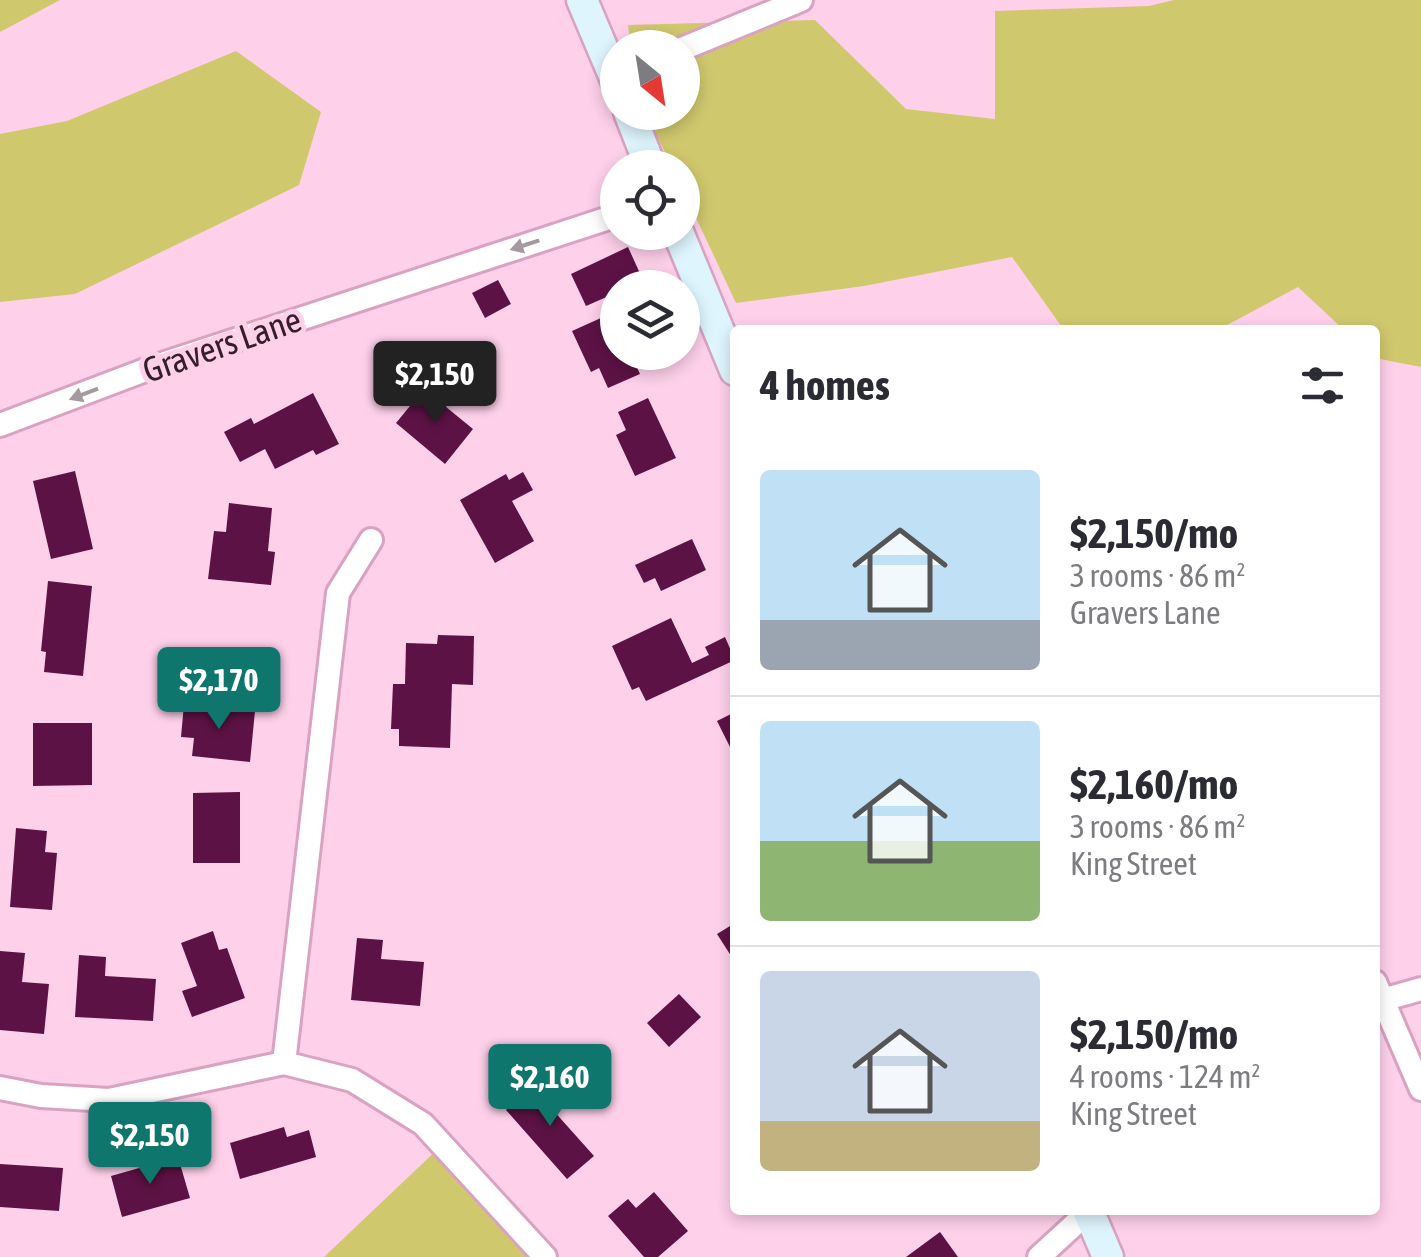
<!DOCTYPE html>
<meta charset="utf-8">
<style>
:root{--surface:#fff;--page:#f2f2f3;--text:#2b2b33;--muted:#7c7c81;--line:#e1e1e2;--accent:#0f766e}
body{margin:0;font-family:"Asap Condensed",sans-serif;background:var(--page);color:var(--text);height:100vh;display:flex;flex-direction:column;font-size:38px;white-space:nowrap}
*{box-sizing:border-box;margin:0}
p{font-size:32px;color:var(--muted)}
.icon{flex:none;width:55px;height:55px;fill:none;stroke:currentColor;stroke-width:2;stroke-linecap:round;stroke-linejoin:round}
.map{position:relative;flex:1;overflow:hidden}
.panel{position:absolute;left:730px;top:325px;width:650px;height:890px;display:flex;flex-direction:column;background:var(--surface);border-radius:10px;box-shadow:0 5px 15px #0003}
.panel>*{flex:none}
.needle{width:65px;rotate:150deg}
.tools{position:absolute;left:600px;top:30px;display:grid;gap:20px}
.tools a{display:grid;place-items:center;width:100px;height:100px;border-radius:50%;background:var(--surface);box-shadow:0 5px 15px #0003;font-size:50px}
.price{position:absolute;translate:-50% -85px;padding:0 22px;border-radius:10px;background:var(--accent);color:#fff;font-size:32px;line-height:65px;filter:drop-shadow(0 2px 5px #0008)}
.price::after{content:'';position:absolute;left:50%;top:60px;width:30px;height:22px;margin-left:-15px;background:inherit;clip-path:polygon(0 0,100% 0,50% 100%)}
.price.selected{background:#222;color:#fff}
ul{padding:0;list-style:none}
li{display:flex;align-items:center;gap:30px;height:250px;padding:0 30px}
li+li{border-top:2px solid var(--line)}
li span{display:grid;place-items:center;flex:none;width:280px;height:200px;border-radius:10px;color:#555}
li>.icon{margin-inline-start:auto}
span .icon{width:120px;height:120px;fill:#fffc;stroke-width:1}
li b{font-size:42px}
h2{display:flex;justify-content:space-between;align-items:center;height:120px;padding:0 30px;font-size:42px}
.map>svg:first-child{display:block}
.green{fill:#d0c86d}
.building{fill:#5d1245}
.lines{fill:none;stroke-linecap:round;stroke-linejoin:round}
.street-casing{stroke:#daa2c1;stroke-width:28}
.secondary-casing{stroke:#daa2c1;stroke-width:35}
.street{stroke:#fff;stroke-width:22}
.secondary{stroke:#def5fd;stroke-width:30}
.oneway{fill:#a49aa0}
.labels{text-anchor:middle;stroke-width:10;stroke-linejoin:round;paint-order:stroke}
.street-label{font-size:35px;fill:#341e2b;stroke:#fed0ea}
</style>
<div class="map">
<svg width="1421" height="1257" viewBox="0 0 1421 1257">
<rect width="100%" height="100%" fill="#fed0ea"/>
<g class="green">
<path d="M0,0H60L0,32Z"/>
<path d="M1174,0H1421V367L1375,358V330H1344L1298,287L1227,325L1225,330H1064L1012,257L864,286L736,303L683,190L682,168L672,167L646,113L682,112V48L631,47L628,25L815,20L906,109L995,119V11L1149,6Z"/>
<path d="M236,51L321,112L299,185L75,294L0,302V134L67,121Z"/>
<path d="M442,1145L547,1257H324Z"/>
</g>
<g class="building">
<path d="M628,247L643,280L627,288H618V292L586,306L571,274Z"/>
<path d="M498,280L511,304L485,318L472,293Z"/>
<path d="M612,313L618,325V352H630L640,374L608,388L599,368L591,372L572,331Z"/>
<path d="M424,389L473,429L445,464L396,423Z"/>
<path d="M313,393L339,444L316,455L313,450L275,469L265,449L240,462L224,432L251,418L254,424Z"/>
<path d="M648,398L676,458L635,476L616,435L626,430L618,412Z"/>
<path d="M75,471L93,549L51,559L33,481Z"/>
<path d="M523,472L533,490L512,501L534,541L495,563L460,500L506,474L509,480Z"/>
<path d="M229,503L272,508L268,551L275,552L271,585L208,579L214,531L226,532Z"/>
<path d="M692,539L706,570L661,591L655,578L644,583L635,565Z"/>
<path d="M48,581L92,586L83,676L44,672L46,652L41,651Z"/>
<path d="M671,618L692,663L709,655L705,647L725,637L735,660L646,701L639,687L632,690L612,646Z"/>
<path d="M438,635L474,636L473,685L452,684L450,748L399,746V729H391L393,684H405L406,643L437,644Z"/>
<path d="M184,704L255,711L250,762L192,756L194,738L181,737Z"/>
<path d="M735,712V757L717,721Z"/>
<path d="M33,723H92V785L33,786Z"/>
<path d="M240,792V863H193V793Z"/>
<path d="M16,828L47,831L45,852L57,853L52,910L10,907Z"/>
<path d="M735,923V962L717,934Z"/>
<path d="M213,931L219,950L227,948L245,998L192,1017L182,991L197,986L181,943Z"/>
<path d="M357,938L383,940L381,959L424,962L420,1006L351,1000Z"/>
<path d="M0,951L25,953L22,982L49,984L44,1034L0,1030Z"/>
<path d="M79,955L106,957L105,976L156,979L153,1021L75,1017Z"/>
<path d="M679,994L701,1017L669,1047L647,1023Z"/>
<path d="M551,1081L565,1098L552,1109L594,1156L567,1179L506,1110L531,1088L537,1093Z"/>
<path d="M284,1127L287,1137L309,1130L316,1157L240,1179L230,1143Z"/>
<path d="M178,1157L190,1198L122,1217L111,1176Z"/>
<path d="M0,1164L63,1168L59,1211L0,1207Z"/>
<path d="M654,1192L688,1231L658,1257H644L608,1216L628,1199L636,1208Z"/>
<path d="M940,1232L958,1257H906Z"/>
</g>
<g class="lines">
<defs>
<g id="street">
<path d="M682,49L801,0"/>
<path d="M0,425L156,366L618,215"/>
<path d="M1375,982L1421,1089"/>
<path d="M1375,1002L1421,989"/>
<path d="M284,1063L338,593L371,540"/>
<path d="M0,1088L41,1096L109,1100L284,1063L352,1080L423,1124L545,1257"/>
<path d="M1039,1257L1089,1211"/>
</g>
<g id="secondary">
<path d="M582,0L618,85"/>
<path d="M629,112L651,168"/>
<path d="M678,232L735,370"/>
<path d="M1088,1210L1108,1257"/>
</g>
</defs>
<use href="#street" class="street-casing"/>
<use href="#secondary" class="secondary-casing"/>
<use href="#street" class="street"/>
<use href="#secondary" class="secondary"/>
</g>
<defs><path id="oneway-solid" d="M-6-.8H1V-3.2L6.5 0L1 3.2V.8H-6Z" transform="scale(2.5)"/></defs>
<g class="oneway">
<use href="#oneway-solid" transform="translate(525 245) rotate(162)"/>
<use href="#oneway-solid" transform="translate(84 394) rotate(159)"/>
</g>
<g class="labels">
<g class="street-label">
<text transform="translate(222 345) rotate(-19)" y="12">Gravers Lane</text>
</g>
</g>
</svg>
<div class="tools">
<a><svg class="needle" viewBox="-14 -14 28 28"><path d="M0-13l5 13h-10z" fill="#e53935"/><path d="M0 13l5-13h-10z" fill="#7c7c81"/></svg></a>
<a><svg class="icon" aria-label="locate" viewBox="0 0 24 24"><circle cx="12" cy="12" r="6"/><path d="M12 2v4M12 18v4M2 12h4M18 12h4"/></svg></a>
<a><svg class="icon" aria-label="layers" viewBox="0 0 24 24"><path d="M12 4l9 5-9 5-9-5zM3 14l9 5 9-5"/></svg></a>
</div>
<b class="price selected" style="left:435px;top:426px">$2,150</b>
<b class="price" style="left:219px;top:732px">$2,170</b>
<b class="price" style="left:550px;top:1129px">$2,160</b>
<b class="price" style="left:150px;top:1187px">$2,150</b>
<section class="panel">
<h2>4 homes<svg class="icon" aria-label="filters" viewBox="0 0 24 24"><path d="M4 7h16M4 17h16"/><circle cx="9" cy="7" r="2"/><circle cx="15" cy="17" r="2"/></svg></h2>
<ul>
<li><span style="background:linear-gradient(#bfe0f5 75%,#9aa5b1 0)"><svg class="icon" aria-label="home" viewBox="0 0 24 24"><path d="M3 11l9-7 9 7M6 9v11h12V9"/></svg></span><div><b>$2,150/mo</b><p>3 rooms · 86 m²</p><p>Gravers Lane</p></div></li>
<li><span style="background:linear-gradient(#bfe0f5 60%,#8fb573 0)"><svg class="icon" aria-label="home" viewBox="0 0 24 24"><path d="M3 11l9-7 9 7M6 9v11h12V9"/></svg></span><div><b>$2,160/mo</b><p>3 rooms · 86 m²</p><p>King Street</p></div></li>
<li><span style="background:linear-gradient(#c9d6e8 75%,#c2b280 0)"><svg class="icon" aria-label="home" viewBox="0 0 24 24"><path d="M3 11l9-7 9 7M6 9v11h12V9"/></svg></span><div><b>$2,150/mo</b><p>4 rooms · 124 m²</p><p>King Street</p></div></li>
</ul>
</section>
</div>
